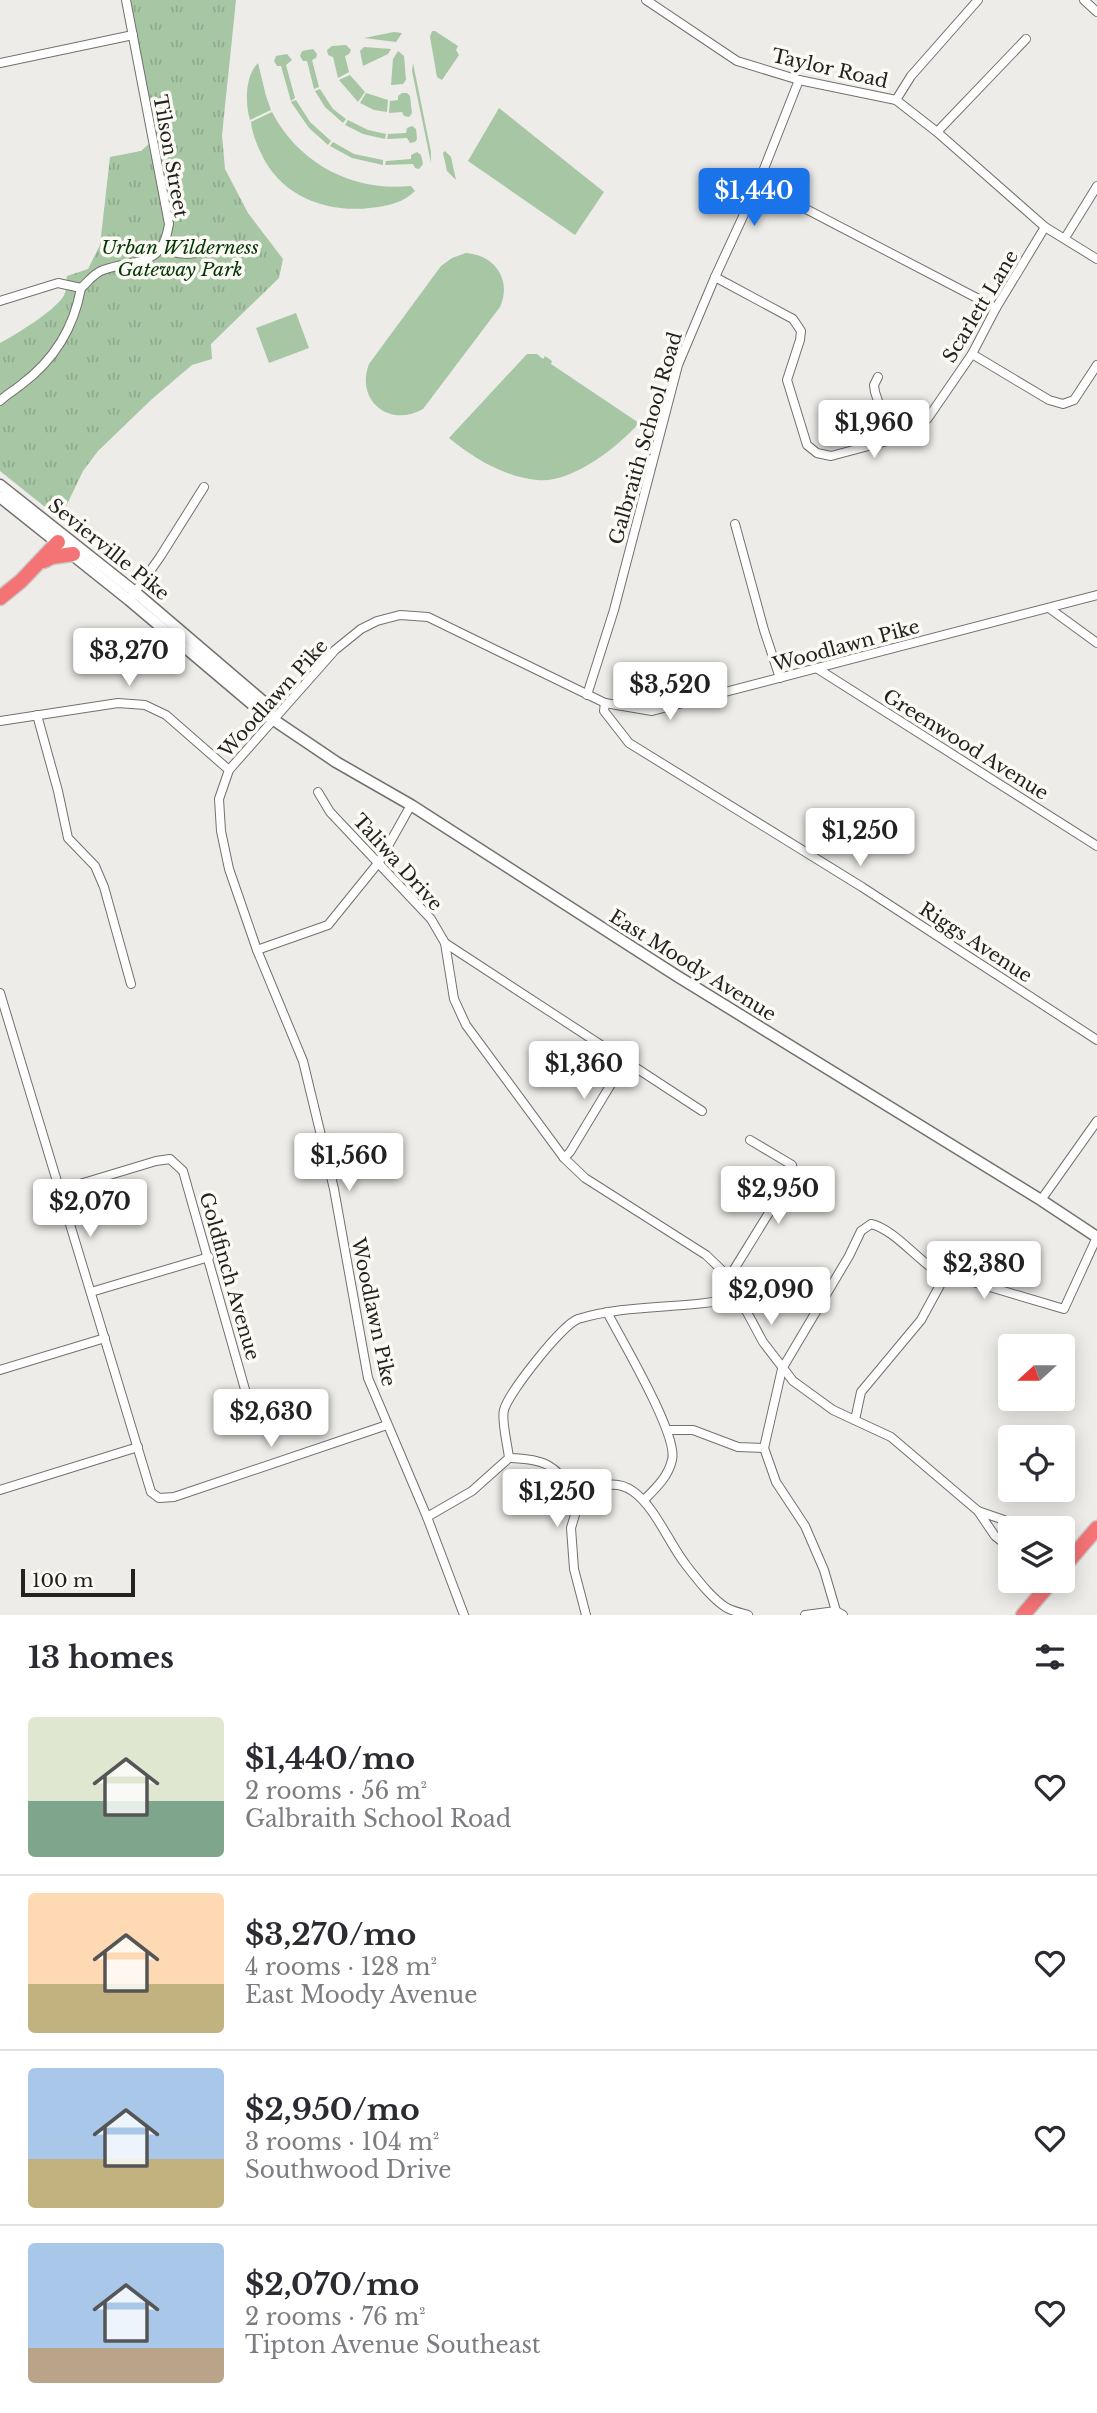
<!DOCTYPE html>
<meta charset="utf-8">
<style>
:root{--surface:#fff;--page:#f2f2f3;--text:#2b2b33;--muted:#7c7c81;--line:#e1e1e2;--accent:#1a73e8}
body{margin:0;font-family:"Libre Baskerville",serif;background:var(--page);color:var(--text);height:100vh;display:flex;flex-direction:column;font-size:26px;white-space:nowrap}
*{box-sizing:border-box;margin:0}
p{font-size:23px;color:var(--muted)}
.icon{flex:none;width:38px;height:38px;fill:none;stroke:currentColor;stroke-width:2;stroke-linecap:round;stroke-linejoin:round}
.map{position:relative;height:1615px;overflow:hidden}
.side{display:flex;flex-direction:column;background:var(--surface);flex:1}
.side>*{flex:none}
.needle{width:46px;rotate:249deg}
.controls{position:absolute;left:998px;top:1334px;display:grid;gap:14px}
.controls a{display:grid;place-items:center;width:77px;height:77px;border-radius:7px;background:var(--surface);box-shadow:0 4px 18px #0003;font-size:35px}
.scale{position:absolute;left:21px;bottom:18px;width:114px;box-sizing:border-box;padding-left:7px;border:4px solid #222220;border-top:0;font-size:19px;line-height:24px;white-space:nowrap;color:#222220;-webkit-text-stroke:5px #fbfaf5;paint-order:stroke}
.price{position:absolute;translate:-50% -60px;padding:0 16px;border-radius:7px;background:#fff;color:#222;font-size:23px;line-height:46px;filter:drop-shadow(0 2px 4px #0008)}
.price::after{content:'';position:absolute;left:50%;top:42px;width:21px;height:16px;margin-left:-10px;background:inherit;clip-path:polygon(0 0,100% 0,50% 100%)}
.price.selected{background:var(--accent);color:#fff}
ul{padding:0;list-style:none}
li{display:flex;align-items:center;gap:21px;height:175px;padding:0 28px}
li+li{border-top:2px solid var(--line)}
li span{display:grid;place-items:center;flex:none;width:196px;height:140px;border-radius:7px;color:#555}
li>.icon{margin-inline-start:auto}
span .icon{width:84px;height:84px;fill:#fffc;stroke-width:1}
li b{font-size:30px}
h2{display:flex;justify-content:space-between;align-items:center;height:84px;padding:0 28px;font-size:30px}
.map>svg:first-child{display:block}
.grass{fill:#a7c6a3}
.park{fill:url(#park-tufts)}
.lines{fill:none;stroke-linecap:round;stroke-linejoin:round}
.street-casing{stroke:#72716d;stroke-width:10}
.secondary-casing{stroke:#72716d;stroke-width:13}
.highway-casing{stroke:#cacac9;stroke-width:17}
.street{stroke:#fff;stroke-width:8}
.secondary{stroke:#fff;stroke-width:10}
.highway{stroke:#f47476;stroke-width:14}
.labels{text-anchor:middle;stroke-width:7;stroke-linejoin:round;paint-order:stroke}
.street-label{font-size:19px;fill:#222220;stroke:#fbfaf5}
.park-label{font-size:19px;font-style:italic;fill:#043604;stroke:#fbfaf5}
</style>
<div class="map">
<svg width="1097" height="1615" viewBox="0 0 1097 1615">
<defs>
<pattern id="park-tufts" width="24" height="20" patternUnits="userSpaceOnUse" patternTransform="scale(1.75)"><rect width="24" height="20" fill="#a7c6a3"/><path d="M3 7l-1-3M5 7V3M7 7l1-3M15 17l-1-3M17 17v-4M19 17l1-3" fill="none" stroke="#8faa8c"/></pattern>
</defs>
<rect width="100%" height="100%" fill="#edece8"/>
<g class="grass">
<path d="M432,31H435L458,46L456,50L459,55L442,80L437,77L430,37Z"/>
<path d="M394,32L402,33L396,42L364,38Z"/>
<path d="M346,45L351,50L349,54L345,56L349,72L338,78L333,57L328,55L327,50L332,46Z"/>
<path d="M364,47L391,49L388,54L363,66L360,51Z"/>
<path d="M313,49L317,54L316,58L312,60L319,87L314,89L307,61H303L300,56L302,51Z"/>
<path d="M398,51L404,56L406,80L403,84L391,85L393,59Z"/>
<path d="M287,54L292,60L286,65L295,98L291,101L281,66H277L274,61L276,56Z"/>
<path d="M258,63L266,96L271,110L250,120C245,103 245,76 258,63Z"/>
<path d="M413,63L431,152V163L412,71Z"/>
<path d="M350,75L365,92L358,102L339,80Z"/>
<path d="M320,89L333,109L346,119L343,123L325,107L315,91Z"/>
<path d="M366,93L388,100L387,112L374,110L360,103Z"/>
<path d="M402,93H407L410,96L412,113L409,117L404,116L402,112L389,113L390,101L398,100V96Z"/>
<path d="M296,100L310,122L331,141L328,145L309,128L291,102Z"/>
<path d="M499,108L604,192L575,235L468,161Z"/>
<path d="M272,112C299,164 353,192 411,186L415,191C403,203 387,206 370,208C326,213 280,196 261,153C256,143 252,132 251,122Z"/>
<path d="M348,120L368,130L386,134L385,139L363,134L345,125Z"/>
<path d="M412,126L416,129L417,139L415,142L410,143L407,138L387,139L388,134L406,133L407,128Z"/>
<path d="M333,142L354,154L383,160V165L352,158L330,146Z"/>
<path d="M445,151L451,157L456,180L447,171L443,153Z"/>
<path d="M417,152L421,155L423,164L419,169L415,168L413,164L385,165L386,161L411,159V155Z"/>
<path d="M466,253C495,255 512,280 500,307L423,409C390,428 355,401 369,364L441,266L452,258Z"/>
<path d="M296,313L309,348L269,363L256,328Z"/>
<path d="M527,354H537L543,359L545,356L552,361L551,364L639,423C618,447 571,484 537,480C505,477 473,458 449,438Z"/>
</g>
<path class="park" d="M123,0H236L222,135L225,169L248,213L283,259L279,278L211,344L212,359L192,365L152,399L98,451L83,471L60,519L0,471V343C15,335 60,308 65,293C67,288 66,281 67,276L88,269L100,245L110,157L141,151L151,142Z"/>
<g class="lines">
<defs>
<g id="street">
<path d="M646,0L737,61L799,80L896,100L937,132L1045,227L1097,259"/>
<path d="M1084,0L1097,12"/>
<path d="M0,63L133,35"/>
<path d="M896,100L911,76L978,0"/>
<path d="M937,132L1026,39"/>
<path d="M758,184L996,308"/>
<path d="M1065,238L1097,186"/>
<path d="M166,242L173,252C193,258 215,247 236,248"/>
<path d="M715,277L793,319L801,331L800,340L787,380L807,445L817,453L831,456L891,440L915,430L928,418L972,354L996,308L1045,227"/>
<path d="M0,301L58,283L81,288"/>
<path d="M972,354L1049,400L1063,404L1074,400L1097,365"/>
<path d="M878,377L874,385L875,392L891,440"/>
<path d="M0,401C7,394 15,390 22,384C54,360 74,327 81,288C88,282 94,273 103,270C136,258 162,269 169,224L126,0"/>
<path d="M735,524L764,630L780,678"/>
<path d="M133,595L160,557L204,487"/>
<path d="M1049,608L1097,643"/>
<path d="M818,669L1097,846"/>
<path d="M587,695L614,610L678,365L715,277L758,184L799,80"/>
<path d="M605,703L604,711L629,743L862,887L1097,1040"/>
<path d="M37,715L58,791L68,838L95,866L104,887L131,984"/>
<path d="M0,721L118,703L145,705L166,715L229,770"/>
<path d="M318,792L330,812L431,919L445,943L454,999L466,1025L564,1158L585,1178L706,1255L727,1275L763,1342L793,1381L833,1410L891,1437L978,1511"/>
<path d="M445,943L702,1111"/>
<path d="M257,950L328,925L379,862L411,805"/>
<path d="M0,993L151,1492L159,1498L174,1497L387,1425"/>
<path d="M564,1158L570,1152L625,1061"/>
<path d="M60,1190L156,1161L170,1159L183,1171L250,1407"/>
<path d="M1041,1200L1097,1121"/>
<path d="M727,1275L733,1271L791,1177L793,1170L792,1165L750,1140"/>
<path d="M91,1292L209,1257"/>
<path d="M607,1312C621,1339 679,1436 672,1460C668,1477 656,1488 644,1500"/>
<path d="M0,1370L105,1338"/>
<path d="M855,1420L861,1392L921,1320L946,1274"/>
<path d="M668,1430H693L738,1447L764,1448"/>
<path d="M764,1448L782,1369L849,1256L861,1231L871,1224C893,1229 915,1257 936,1271L1064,1309L1097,1237"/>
<path d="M764,1448L776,1482L805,1526L824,1570L836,1611"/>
<path d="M509,1458C551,1459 554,1467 580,1498L571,1528L574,1569L586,1615"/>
<path d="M0,1490L138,1447"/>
<path d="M580,1498C638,1454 658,1529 686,1565C697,1579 712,1599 727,1608C733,1611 741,1613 748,1615"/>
<path d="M427,1517L472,1491L509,1458C508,1447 501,1420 504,1410C509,1392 562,1325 578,1319C630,1303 686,1310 739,1297"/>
<path d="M1010,1548L995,1536L978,1511L1004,1520L1012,1528"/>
<path d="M464,1615L427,1517L368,1378L334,1189L303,1061L257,950L229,869L221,831L219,799L229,770L335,650L361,629L377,621L400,615L428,617L605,703L652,711L1097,595"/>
<path d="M805,1615L836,1611L843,1615"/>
</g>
<g id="secondary">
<path d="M0,485L135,592L265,703L273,718"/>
<path d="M0,497L129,600L259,710L336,762L411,805L677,976L1041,1200L1097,1237"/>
</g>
<g id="highway">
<path d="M44,561L52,557L73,554"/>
<path d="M0,598L21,581L58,542"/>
<path d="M1062,1569L1097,1528"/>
<path d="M1023,1615L1053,1580"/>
</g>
</defs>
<use href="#street" class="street-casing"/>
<use href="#secondary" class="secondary-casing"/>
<use href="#highway" class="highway-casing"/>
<use href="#street" class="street"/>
<use href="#secondary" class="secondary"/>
<use href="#highway" class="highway"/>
</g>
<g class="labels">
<g class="street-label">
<text transform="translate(830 68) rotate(13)" y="7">Taylor Road</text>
<text transform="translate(171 156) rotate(80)" y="7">Tilson Street</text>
<text transform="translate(980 306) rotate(-59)" y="7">Scarlett Lane</text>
<text transform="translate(645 438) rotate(-74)" y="7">Galbraith School Road</text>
<text transform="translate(109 549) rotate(39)" y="7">Sevierville Pike</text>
<text transform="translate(846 645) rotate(-15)" y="7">Woodlawn Pike</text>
<text transform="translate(273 698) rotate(-48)" y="7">Woodlawn Pike</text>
<text transform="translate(966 744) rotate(32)" y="7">Greenwood Avenue</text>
<text transform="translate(398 862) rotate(48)" y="7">Taliwa Drive</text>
<text transform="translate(976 942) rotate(33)" y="7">Riggs Avenue</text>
<text transform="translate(693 965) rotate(32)" y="7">East Moody Avenue</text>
<text transform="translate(230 1276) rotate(74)" y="7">Goldfinch Avenue</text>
<text transform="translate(374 1312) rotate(78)" y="7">Woodlawn Pike</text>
</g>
<g class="park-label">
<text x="180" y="254">Urban Wilderness<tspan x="180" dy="22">Gateway Park</tspan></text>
</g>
</g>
</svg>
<div class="controls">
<a><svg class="needle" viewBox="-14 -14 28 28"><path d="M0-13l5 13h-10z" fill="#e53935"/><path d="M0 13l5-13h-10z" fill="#7c7c81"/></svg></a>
<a><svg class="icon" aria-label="locate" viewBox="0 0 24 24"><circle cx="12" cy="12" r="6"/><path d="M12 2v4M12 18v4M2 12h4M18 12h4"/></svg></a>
<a><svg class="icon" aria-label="layers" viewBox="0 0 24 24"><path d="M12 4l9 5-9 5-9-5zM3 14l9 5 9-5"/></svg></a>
</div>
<div class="scale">100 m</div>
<b class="price selected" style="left:754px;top:228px">$1,440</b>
<b class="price" style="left:874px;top:460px">$1,960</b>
<b class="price" style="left:129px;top:688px">$3,270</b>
<b class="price" style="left:670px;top:722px">$3,520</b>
<b class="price" style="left:860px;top:868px">$1,250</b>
<b class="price" style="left:584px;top:1101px">$1,360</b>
<b class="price" style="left:349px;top:1193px">$1,560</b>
<b class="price" style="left:778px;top:1226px">$2,950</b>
<b class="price" style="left:90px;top:1239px">$2,070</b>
<b class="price" style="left:984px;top:1301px">$2,380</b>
<b class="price" style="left:771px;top:1327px">$2,090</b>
<b class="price" style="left:271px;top:1449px">$2,630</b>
<b class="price" style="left:557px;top:1529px">$1,250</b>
</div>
<section class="side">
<h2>13 homes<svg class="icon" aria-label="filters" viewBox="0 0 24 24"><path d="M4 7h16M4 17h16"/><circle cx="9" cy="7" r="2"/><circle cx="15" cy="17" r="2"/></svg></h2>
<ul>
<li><span style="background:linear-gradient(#dfe7d0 60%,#7fa58c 0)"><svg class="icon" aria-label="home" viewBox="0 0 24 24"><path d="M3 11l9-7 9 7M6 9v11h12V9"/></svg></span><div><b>$1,440/mo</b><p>2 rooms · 56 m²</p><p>Galbraith School Road</p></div><svg class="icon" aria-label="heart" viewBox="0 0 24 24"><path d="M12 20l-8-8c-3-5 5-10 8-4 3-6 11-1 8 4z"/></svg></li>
<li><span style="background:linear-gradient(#ffd9b3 65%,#c2b280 0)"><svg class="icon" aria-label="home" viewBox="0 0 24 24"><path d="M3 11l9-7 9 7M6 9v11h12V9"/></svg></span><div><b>$3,270/mo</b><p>4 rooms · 128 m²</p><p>East Moody Avenue</p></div><svg class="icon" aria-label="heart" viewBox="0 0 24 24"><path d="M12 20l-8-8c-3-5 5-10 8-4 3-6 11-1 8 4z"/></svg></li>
<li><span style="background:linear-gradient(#a9c7e8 65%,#c2b280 0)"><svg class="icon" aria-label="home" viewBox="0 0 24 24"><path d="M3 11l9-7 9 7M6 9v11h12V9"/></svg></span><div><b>$2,950/mo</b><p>3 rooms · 104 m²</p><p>Southwood Drive</p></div><svg class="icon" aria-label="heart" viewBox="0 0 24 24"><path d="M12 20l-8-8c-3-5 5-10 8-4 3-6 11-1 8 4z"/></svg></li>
<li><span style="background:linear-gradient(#a9c7e8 75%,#b9a48a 0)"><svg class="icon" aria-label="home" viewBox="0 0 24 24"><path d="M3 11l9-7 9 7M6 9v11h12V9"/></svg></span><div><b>$2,070/mo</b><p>2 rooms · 76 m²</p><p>Tipton Avenue Southeast</p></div><svg class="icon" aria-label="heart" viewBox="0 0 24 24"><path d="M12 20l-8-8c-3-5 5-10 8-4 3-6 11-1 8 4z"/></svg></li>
</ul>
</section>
